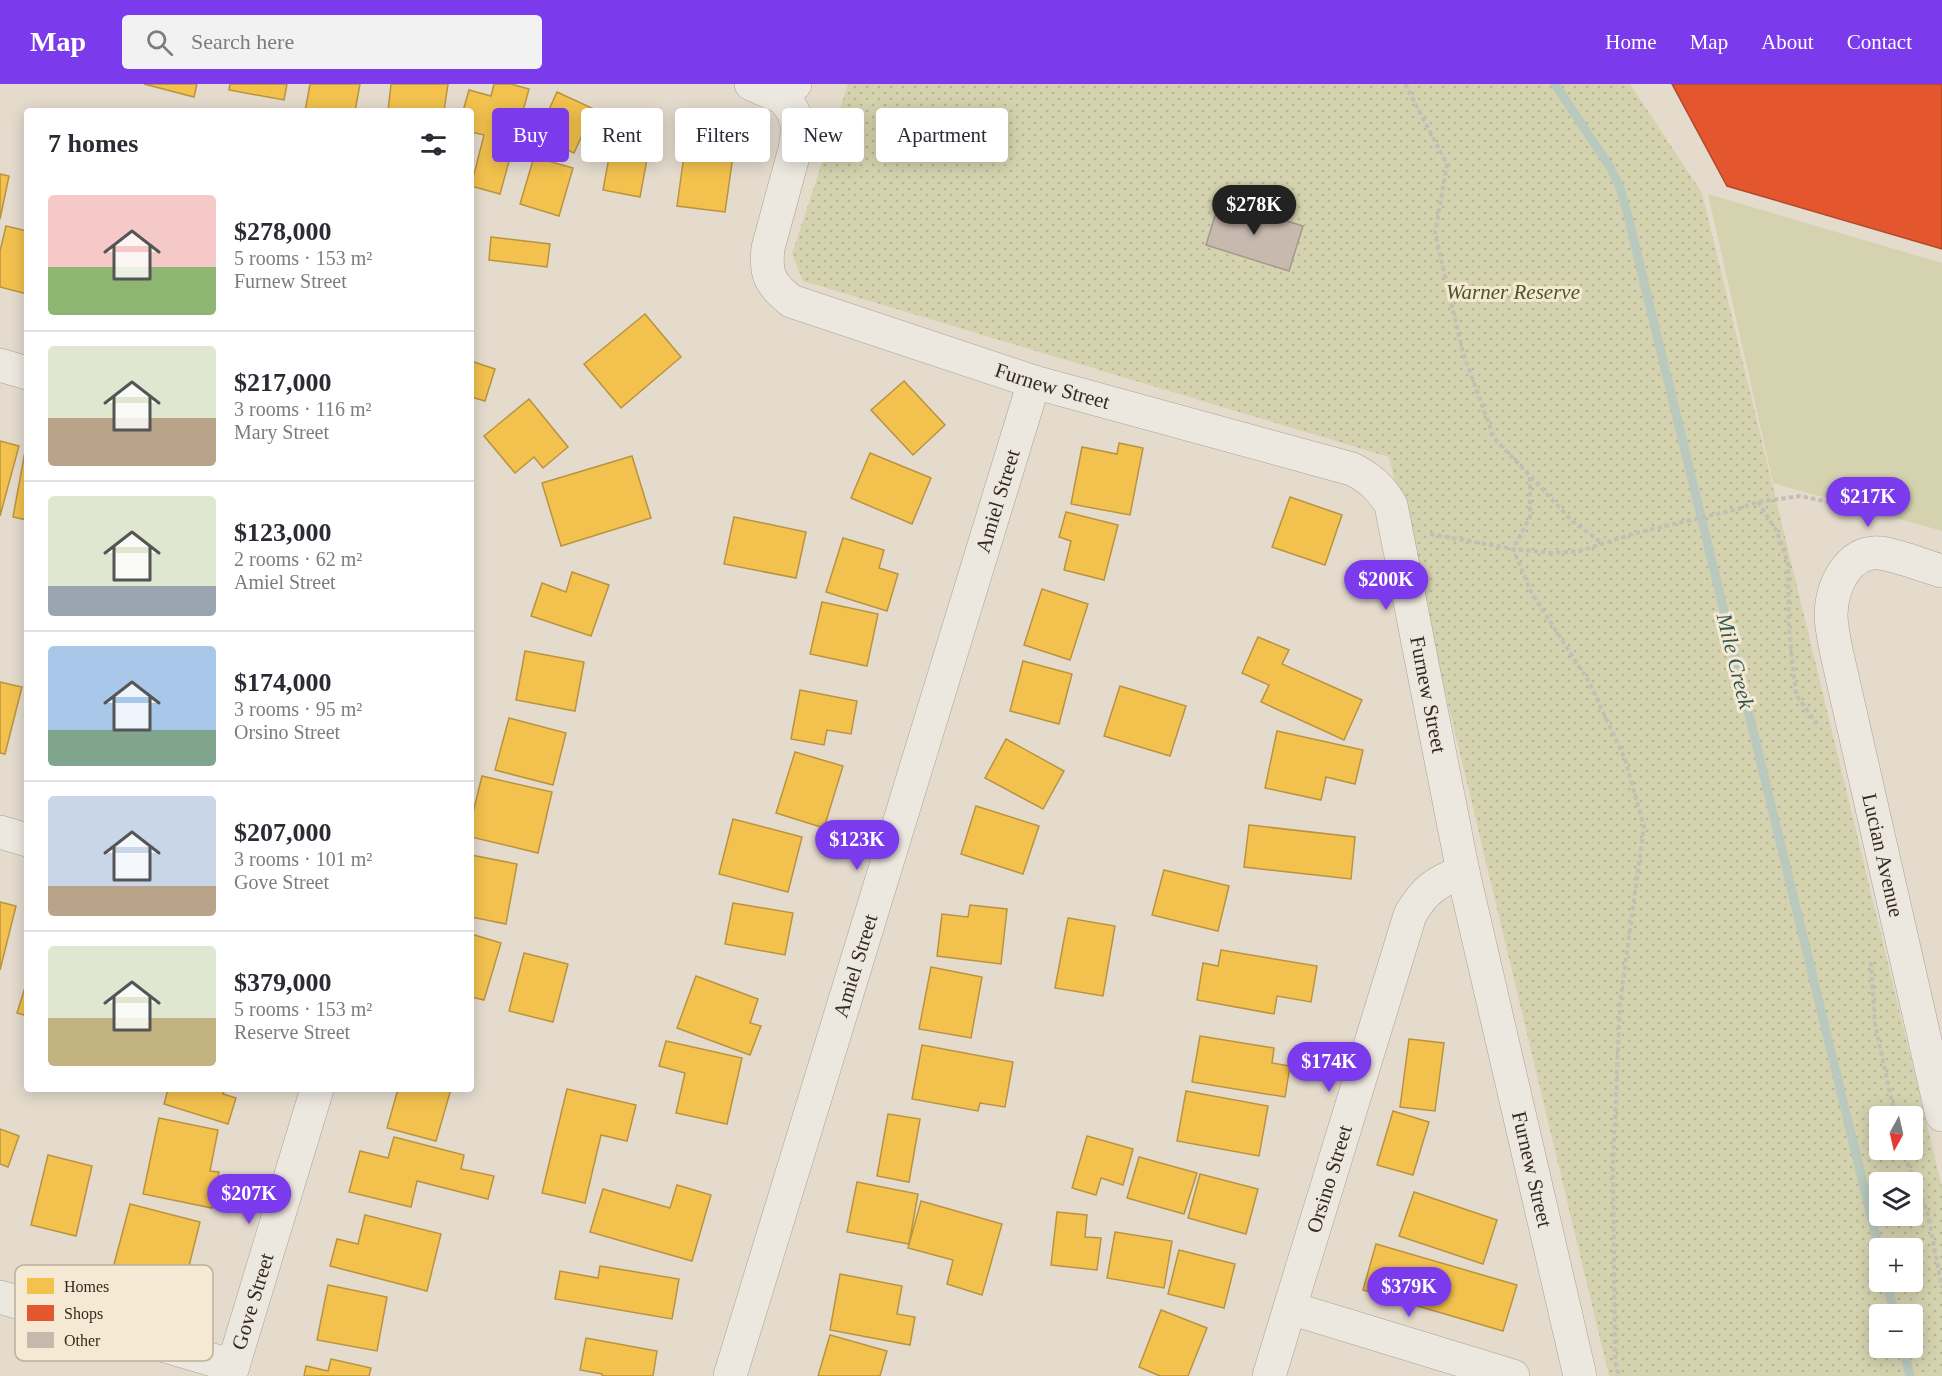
<!DOCTYPE html>
<meta charset="utf-8">
<style>
:root{--surface:#fff;--page:#f2f2f3;--text:#2b2b33;--muted:#7c7c81;--line:#e1e1e2;--accent:#7c3aed}
body{margin:0;font-family:Georgia,serif;background:var(--page);color:var(--text);height:100vh;display:flex;flex-direction:column;font-size:22px;white-space:nowrap}
*{box-sizing:border-box;margin:0}
p{font-size:20px;color:var(--muted)}
.icon{flex:none;width:33px;height:33px;fill:none;stroke:currentColor;stroke-width:2;stroke-linecap:round;stroke-linejoin:round}
.map{position:relative;flex:1;overflow:hidden}
.side{position:absolute;left:24px;top:24px;width:450px;height:984px;display:flex;flex-direction:column;background:var(--surface);border-radius:6px;box-shadow:0 3px 15px #0003}
.side>*{flex:none}
.banner{position:absolute;left:492px;top:24px;width:570px;height:54px;display:flex;gap:12px}
.needle{width:39px;rotate:188deg}
.fabs{position:absolute;left:1869px;top:1022px;display:grid;gap:12px}
.fabs a{display:grid;place-items:center;width:54px;height:54px;border-radius:6px;background:var(--surface);box-shadow:0 3px 15px #0003;font-size:30px}
.price{position:absolute;translate:-50% -51px;padding:0 14px;border-radius:21px;background:var(--accent);color:#fff;font-size:20px;line-height:39px;filter:drop-shadow(0 2px 3px #0008)}
.price::after{content:'';position:absolute;left:50%;top:36px;width:18px;height:14px;margin-left:-9px;background:inherit;clip-path:polygon(0 0,100% 0,50% 100%)}
.price.active{background:#222;color:#fff}
ul{padding:0;list-style:none}
li{display:flex;align-items:center;gap:18px;height:150px;padding:0 24px}
li+li{border-top:2px solid var(--line)}
li span{display:grid;place-items:center;flex:none;width:168px;height:120px;border-radius:6px;color:#555}
li>.icon{margin-inline-start:auto}
span .icon{width:72px;height:72px;fill:#fffc;stroke-width:1}
li b{font-size:26px}
h2{display:flex;justify-content:space-between;align-items:center;height:72px;padding:0 24px;font-size:26px}
.chip{padding:0 21px;border-radius:6px;background:var(--surface);box-shadow:0 3px 15px #0003;font-size:21px;line-height:54px}
.chip.active{background:var(--accent);color:#fff}
header{display:flex;align-items:center;gap:36px;box-sizing:border-box;height:84px;padding:0 30px;background:var(--accent);color:#fff}
header strong{font-size:28px}
nav{display:flex;gap:33px;margin-inline-start:auto;font-size:21px}
.search{width:420px;height:54px;background:var(--page);display:flex;align-items:center;gap:15px;box-sizing:border-box;padding:0 21px;border-radius:6px;color:var(--muted);font-size:22px}
.map>svg:first-child{display:block}
.green{fill:#d5d3af}
.park{fill:url(#park-dots);fill-rule:evenodd}
.homes{fill:#f2c14e;stroke:#ba9340;stroke-width:1.5}
.shops{fill:#e4572e;stroke:#b04929;stroke-width:1.5}
.lines{fill:none;stroke-linecap:round;stroke-linejoin:round}
.stream{stroke:#b9c9be;stroke-width:9}
.building{fill:#c8b9ae;stroke:#a4978c;stroke-width:1.5}
.minor-casing{stroke:#a9a196;stroke-width:34}
.path{stroke:#c5beb6;stroke-width:4;stroke-dasharray:4.5 3;stroke-linecap:butt}
.minor{stroke:#ece7df;stroke-width:33}
.labels{text-anchor:middle;stroke-width:6;stroke-linejoin:round;paint-order:stroke}
.park-label{font-size:21px;font-style:italic;fill:#4c5525;stroke:#f5e9d3}
.street-label{font-size:21px;fill:#38291e;stroke:#f5e9d3}
.water-label{font-size:22px;font-style:italic;fill:#2d5852;stroke:#f5e9d3}
.key{fill:#f5e9d3;stroke:#bcaf9d;stroke-width:1.5}
.key-label{font-size:16px;fill:#38291e}
</style>
<header>
<strong>Map</strong>
<div class="search"><svg class="icon" aria-label="search" viewBox="0 0 24 24"><circle cx="10" cy="10" r="6"/><path d="M15 15l6 6"/></svg>Search here</div>
<nav><a>Home</a><a>Map</a><a>About</a><a>Contact</a></nav>
</header>
<div class="map">
<svg width="1942" height="1292" viewBox="0 0 1942 1292">
<defs>
<pattern id="park-dots" width="8" height="8" patternUnits="userSpaceOnUse" patternTransform="scale(1.5)"><rect width="8" height="8" fill="#d5d3af"/><path d="M2 2h.1M6 6h.1" fill="none" stroke="#b8b596" stroke-width="1.8" stroke-linecap="round"/></pattern>
</defs>
<rect width="100%" height="100%" fill="#e4dbcd"/>
<path class="green" d="M1708,110L1942,179V447L1773,399Z"/>
<path class="park" d="M848,0H1630L1702,109L1942,1103V1292H1609L1389,373L803,197L792,170ZM1880,1032H1912V1065H1880ZM1880,1098H1912V1131H1880ZM1880,1164H1912V1197H1880ZM1880,1230H1912V1263H1880Z"/>
<g class="homes">
<path d="M144,0H197L194,13Z"/>
<path d="M230,0H287L284,16L229,6Z"/>
<path d="M310,0H360L355,27H305Z"/>
<path d="M391,0H448L444,27H388Z"/>
<path d="M494,0H511L529,5L500,110L471,102L484,51L471,48V27H463L469,6L491,12Z"/>
<path d="M557,8L594,25L574,69L537,52Z"/>
<path d="M615,41L652,48L640,113L603,106Z"/>
<path d="M685,64L733,72L725,128L677,122Z"/>
<path d="M534,73L573,84L559,132L520,120Z"/>
<path d="M0,90L9,92L0,135Z"/>
<path d="M6,142L27,147V210L0,203V167Z"/>
<path d="M491,153L550,160L547,183L489,176Z"/>
<path d="M645,230L681,273L621,324L584,280Z"/>
<path d="M471,277L495,285L485,317L471,313Z"/>
<path d="M904,297L945,341L913,371L871,326Z"/>
<path d="M529,315L568,363L543,384L534,373L515,389L484,352Z"/>
<path d="M0,357L19,362L0,432Z"/>
<path d="M1119,359L1143,364L1130,431L1071,420L1082,363L1117,370Z"/>
<path d="M26,362H27V436L13,433Z"/>
<path d="M870,369L931,394L912,440L851,414Z"/>
<path d="M632,372L651,434L561,462L542,399Z"/>
<path d="M1290,413L1342,431L1325,481L1272,463Z"/>
<path d="M1066,428L1118,441L1104,496L1064,486L1071,457L1059,453Z"/>
<path d="M734,433L806,448L796,494L724,480Z"/>
<path d="M843,454L884,466L879,484L898,490L887,527L826,508Z"/>
<path d="M572,488L609,501L591,552L531,532L542,499L566,508Z"/>
<path d="M1042,505L1088,520L1070,576L1024,561Z"/>
<path d="M822,518L878,530L867,582L810,570Z"/>
<path d="M1258,553L1289,566L1282,580L1362,616L1344,656L1261,618L1269,601L1242,589Z"/>
<path d="M525,567L584,578L575,627L516,616Z"/>
<path d="M1023,577L1072,590L1059,640L1010,627Z"/>
<path d="M0,598L22,603L5,670L0,669Z"/>
<path d="M1120,602L1186,622L1170,672L1104,652Z"/>
<path d="M800,606L857,617L851,650L827,646L824,661L791,655Z"/>
<path d="M509,634L566,649L553,701L495,686Z"/>
<path d="M1277,647L1363,666L1355,700L1326,693L1321,716L1265,704Z"/>
<path d="M1006,655L1064,687L1043,725L985,694Z"/>
<path d="M795,668L843,682L824,744L776,729Z"/>
<path d="M482,692L552,708L538,769L471,753V737Z"/>
<path d="M976,722L1039,742L1023,790L961,770Z"/>
<path d="M733,735L802,753L788,808L719,790Z"/>
<path d="M1249,741L1355,753L1351,795L1244,783Z"/>
<path d="M471,771L517,780L506,840L471,833Z"/>
<path d="M1164,786L1229,802L1218,847L1152,831Z"/>
<path d="M0,818L16,822L0,886Z"/>
<path d="M733,819L793,829L785,871L725,860Z"/>
<path d="M970,821L1007,825L1001,880L937,872L942,830L968,833Z"/>
<path d="M1068,834L1115,842L1103,912L1055,904Z"/>
<path d="M471,850L501,859L484,916L471,913Z"/>
<path d="M1221,866L1317,882L1311,918L1277,912L1274,930L1197,916L1203,879L1218,882Z"/>
<path d="M524,869L568,880L553,938L509,927Z"/>
<path d="M931,883L982,893L971,954L919,945Z"/>
<path d="M696,892L758,915L750,939L761,942L750,971L677,944Z"/>
<path d="M27,897V932L17,929Z"/>
<path d="M1200,952L1274,964L1272,979L1290,982L1285,1013L1192,998Z"/>
<path d="M1409,955L1444,959L1435,1027L1400,1023Z"/>
<path d="M666,957L742,974L727,1040L676,1029L685,989L659,982Z"/>
<path d="M922,961L1013,978L1005,1023L980,1019L978,1027L912,1015Z"/>
<path d="M168,1005H225L223,1010L236,1014L228,1040L164,1020Z"/>
<path d="M398,1005H451L436,1057L387,1044Z"/>
<path d="M567,1005L636,1021L627,1057L601,1051L585,1119L542,1109Z"/>
<path d="M1186,1007L1268,1022L1259,1072L1177,1057Z"/>
<path d="M1393,1027L1429,1038L1413,1091L1377,1081Z"/>
<path d="M888,1030L920,1035L909,1098L877,1092Z"/>
<path d="M159,1034L218,1046L210,1087L219,1088L212,1124L143,1110Z"/>
<path d="M0,1045L19,1052L8,1083L0,1080Z"/>
<path d="M1087,1052L1133,1065L1123,1101L1101,1094L1096,1111L1072,1104Z"/>
<path d="M394,1053L464,1071L461,1085L494,1092L488,1115L417,1097L411,1123L349,1108L360,1067L388,1074Z"/>
<path d="M48,1071L92,1082L76,1152L31,1141Z"/>
<path d="M1139,1073L1197,1089L1184,1130L1127,1114Z"/>
<path d="M1200,1090L1258,1105L1246,1150L1188,1134Z"/>
<path d="M857,1098L918,1110L909,1160L847,1148Z"/>
<path d="M677,1101L711,1111L692,1177L590,1148L603,1105L670,1124Z"/>
<path d="M1414,1108L1497,1136L1483,1180L1399,1152Z"/>
<path d="M921,1117L1002,1140L982,1211L947,1200L953,1176L908,1164Z"/>
<path d="M130,1120L200,1138L184,1202L113,1184Z"/>
<path d="M1057,1128L1087,1131L1085,1153L1101,1154L1097,1186L1051,1181Z"/>
<path d="M365,1131L441,1150L427,1207L330,1182L337,1155L358,1160Z"/>
<path d="M1115,1148L1172,1157L1164,1204L1107,1194Z"/>
<path d="M1376,1160L1517,1201L1503,1247L1363,1206Z"/>
<path d="M1179,1166L1235,1180L1224,1224L1168,1210Z"/>
<path d="M600,1182L679,1195L672,1235L555,1215L560,1187L598,1194Z"/>
<path d="M840,1190L902,1202L897,1230L915,1233L910,1261L830,1246Z"/>
<path d="M328,1201L387,1213L377,1267L317,1256Z"/>
<path d="M1161,1226L1207,1244L1188,1292H1160L1139,1283Z"/>
<path d="M830,1251L887,1267L880,1292H818Z"/>
<path d="M586,1254L657,1267L653,1292H602V1290L580,1286Z"/>
<path d="M331,1275L371,1284L369,1292H304L306,1282L328,1287Z"/>
</g>
<path class="shops" d="M1672,0H1942V165L1727,102Z"/>
<g class="lines">
<g class="stream">
<path d="M1555,0L1610,83L1619,101L1627,128L1880,1169"/>
<path d="M1886,1197L1895,1230"/>
<path d="M1903,1263L1910,1292"/>
</g>
</g>
<path class="building" d="M1220,116L1303,142L1289,187L1206,161Z"/>
<g class="lines">
<defs>
<g id="minor">
<path d="M751,0L783,14"/>
<path id="s1" d="M795,0L783,14L793,27L798,43L795,65L768,164C765,191 770,200 791,217L1034,298L1352,385C1370,394 1381,404 1391,421L1463,788L1580,1292"/>
<path d="M0,281L27,289"/>
<path id="s2" d="M1942,487C1924,482 1897,471 1880,469C1848,466 1832,502 1831,530C1831,542 1834,554 1836,566L1942,1031"/>
<path d="M0,748L27,756"/>
<path d="M0,1213L233,1282"/>
<path d="M1290,1224L1513,1292"/>
<path id="s3" d="M230,1292L317,1005"/>
<path id="s4" d="M730,1292L1034,298"/>
<path id="s5" d="M1269,1292L1410,831C1425,805 1436,798 1463,788"/>
</g>
</defs>
<use href="#minor" class="minor-casing"/>
<g class="path">
<path d="M1405,0L1447,80L1435,149L1463,269L1494,354L1530,392V433L1513,465L1531,508L1589,598L1625,675L1644,743L1620,919L1613,1080L1615,1278L1619,1292"/>
<path d="M1531,393L1572,437L1602,459"/>
<path d="M1758,418L1777,448L1788,479L1789,546L1796,611L1817,640"/>
<path d="M1430,450L1513,465L1552,469L1580,467L1636,449L1738,425L1758,418L1800,412L1834,419"/>
<path d="M1871,878L1875,940L1895,1032"/>
<path d="M1902,1065L1928,1130L1942,1204"/>
</g>
<use href="#minor" class="minor"/>
</g>
<g class="labels">
<g class="park-label">
<text x="1513" y="215">Warner Reserve</text>
</g>
<g class="street-label">
<text dy="7" stroke="none"><textPath href="#s1" startOffset="513">Furnew Street</textPath></text>
<text dy="7" stroke="none"><textPath href="#s4" startOffset="915">Amiel Street</textPath></text>
<text dy="7" stroke="none"><textPath href="#s1" startOffset="1071">Furnew Street</textPath></text>
<text dy="7" stroke="none"><textPath href="#s2" startOffset="399">Lucian Avenue</textPath></text>
<text dy="7" stroke="none"><textPath href="#s4" startOffset="429">Amiel Street</textPath></text>
<text dy="7" stroke="none"><textPath href="#s1" startOffset="1557">Furnew Street</textPath></text>
<text dy="7" stroke="none"><textPath href="#s5" startOffset="206">Orsino Street</textPath></text>
<text dy="7" stroke="none"><textPath href="#s3" startOffset="78">Gove Street</textPath></text>
</g>
<g class="water-label">
<text transform="translate(1736 577) rotate(76)" y="8">Mile Creek</text>
</g>
</g>
<rect x="15" y="1181" width="198" height="96" rx="9" class="key"/>
<rect x="27" y="1194" width="27" height="16" fill="#f2c14e"/>
<rect x="27" y="1221" width="27" height="16" fill="#e4572e"/>
<rect x="27" y="1248" width="27" height="16" fill="#c8b9ae"/>
<g class="key-label">
<text x="64" y="1208">Homes</text>
<text x="64" y="1235">Shops</text>
<text x="64" y="1262">Other</text>
</g>
</svg>
<div class="fabs">
<a><svg class="needle" viewBox="-14 -14 28 28"><path d="M0-13l5 13h-10z" fill="#e53935"/><path d="M0 13l5-13h-10z" fill="#7c7c81"/></svg></a>
<a><svg class="icon" aria-label="layers" viewBox="0 0 24 24"><path d="M12 4l9 5-9 5-9-5zM3 14l9 5 9-5"/></svg></a>
<a>+</a>
<a>−</a>
</div>
<b class="price active" style="left:1254px;top:152px">$278K</b>
<b class="price" style="left:1868px;top:444px">$217K</b>
<b class="price" style="left:1386px;top:527px">$200K</b>
<b class="price" style="left:857px;top:787px">$123K</b>
<b class="price" style="left:1329px;top:1009px">$174K</b>
<b class="price" style="left:249px;top:1141px">$207K</b>
<b class="price" style="left:1409px;top:1234px">$379K</b>
<div class="banner">
<a class="chip active">Buy</a>
<a class="chip">Rent</a>
<a class="chip">Filters</a>
<a class="chip">New</a>
<a class="chip">Apartment</a>
</div>
<section class="side">
<h2>7 homes<svg class="icon" aria-label="filters" viewBox="0 0 24 24"><path d="M4 7h16M4 17h16"/><circle cx="9" cy="7" r="2"/><circle cx="15" cy="17" r="2"/></svg></h2>
<ul>
<li><span style="background:linear-gradient(#f6c9c9 60%,#8fb573 0)"><svg class="icon" aria-label="home" viewBox="0 0 24 24"><path d="M3 11l9-7 9 7M6 9v11h12V9"/></svg></span><div><b>$278,000</b><p>5 rooms · 153 m²</p><p>Furnew Street</p></div></li>
<li><span style="background:linear-gradient(#dfe7d0 60%,#b9a48a 0)"><svg class="icon" aria-label="home" viewBox="0 0 24 24"><path d="M3 11l9-7 9 7M6 9v11h12V9"/></svg></span><div><b>$217,000</b><p>3 rooms · 116 m²</p><p>Mary Street</p></div></li>
<li><span style="background:linear-gradient(#dfe7d0 75%,#9aa5b1 0)"><svg class="icon" aria-label="home" viewBox="0 0 24 24"><path d="M3 11l9-7 9 7M6 9v11h12V9"/></svg></span><div><b>$123,000</b><p>2 rooms · 62 m²</p><p>Amiel Street</p></div></li>
<li><span style="background:linear-gradient(#a9c7e8 70%,#7fa58c 0)"><svg class="icon" aria-label="home" viewBox="0 0 24 24"><path d="M3 11l9-7 9 7M6 9v11h12V9"/></svg></span><div><b>$174,000</b><p>3 rooms · 95 m²</p><p>Orsino Street</p></div></li>
<li><span style="background:linear-gradient(#c9d6e8 75%,#b9a48a 0)"><svg class="icon" aria-label="home" viewBox="0 0 24 24"><path d="M3 11l9-7 9 7M6 9v11h12V9"/></svg></span><div><b>$207,000</b><p>3 rooms · 101 m²</p><p>Gove Street</p></div></li>
<li><span style="background:linear-gradient(#dfe7d0 60%,#c2b280 0)"><svg class="icon" aria-label="home" viewBox="0 0 24 24"><path d="M3 11l9-7 9 7M6 9v11h12V9"/></svg></span><div><b>$379,000</b><p>5 rooms · 153 m²</p><p>Reserve Street</p></div></li>
</ul>
</section>
</div>
